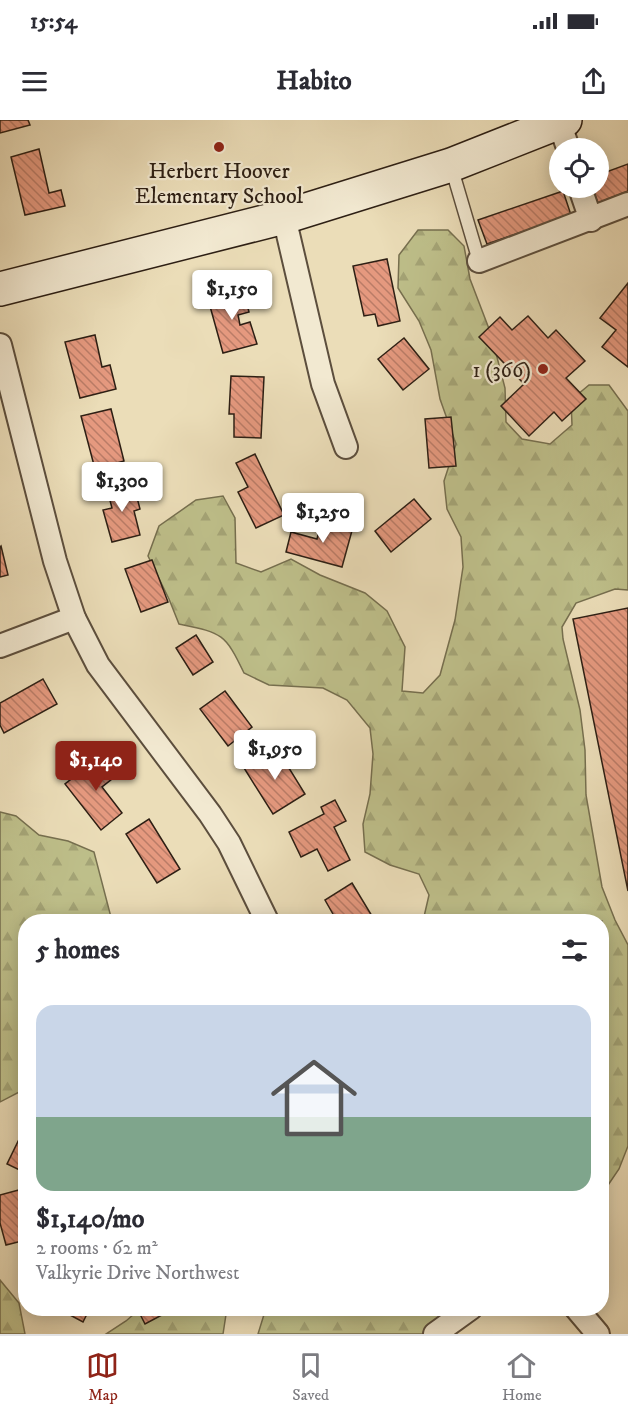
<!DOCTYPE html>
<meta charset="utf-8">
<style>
:root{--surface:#fff;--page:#f7f7f7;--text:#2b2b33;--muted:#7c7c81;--line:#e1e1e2;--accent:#8f2418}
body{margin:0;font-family:"IM FELL DW Pica",serif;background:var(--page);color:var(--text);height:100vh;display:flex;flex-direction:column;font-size:22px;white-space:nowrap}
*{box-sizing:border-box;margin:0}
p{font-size:20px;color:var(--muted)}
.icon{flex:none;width:33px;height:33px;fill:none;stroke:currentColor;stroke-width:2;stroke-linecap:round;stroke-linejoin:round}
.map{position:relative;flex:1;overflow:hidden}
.side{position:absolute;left:18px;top:794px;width:591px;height:402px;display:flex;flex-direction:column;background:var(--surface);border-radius:24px;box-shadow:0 3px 15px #0003}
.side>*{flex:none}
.tools{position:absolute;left:549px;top:18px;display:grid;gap:12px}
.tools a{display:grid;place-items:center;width:60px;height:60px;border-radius:50%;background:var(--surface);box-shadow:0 3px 15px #0003;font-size:30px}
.price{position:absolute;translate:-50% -51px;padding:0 14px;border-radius:6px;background:#fff;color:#222;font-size:20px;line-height:39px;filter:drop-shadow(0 2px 3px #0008)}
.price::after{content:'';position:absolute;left:50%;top:36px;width:18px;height:14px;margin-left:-9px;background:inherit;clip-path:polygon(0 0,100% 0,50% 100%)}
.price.on{background:var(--accent);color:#fff}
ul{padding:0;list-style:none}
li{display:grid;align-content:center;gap:12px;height:318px;padding:0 18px}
li span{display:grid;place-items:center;height:186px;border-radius:18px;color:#555}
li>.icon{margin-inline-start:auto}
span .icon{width:108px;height:108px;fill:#fffc;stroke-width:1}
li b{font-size:26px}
h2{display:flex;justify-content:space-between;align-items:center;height:72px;padding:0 18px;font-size:26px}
.status{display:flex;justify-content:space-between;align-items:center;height:42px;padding:0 30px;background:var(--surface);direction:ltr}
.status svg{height:16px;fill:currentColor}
header{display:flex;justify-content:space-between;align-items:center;height:78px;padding:0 18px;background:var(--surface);font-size:27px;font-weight:800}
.tab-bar{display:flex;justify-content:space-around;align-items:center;height:84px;border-top:2px solid var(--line);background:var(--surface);font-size:16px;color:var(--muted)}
.tab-bar a{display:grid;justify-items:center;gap:3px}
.tab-bar .on{color:var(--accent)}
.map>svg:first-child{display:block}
.forest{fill:url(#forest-firs);stroke:#766f4f;stroke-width:1.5}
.building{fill:url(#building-back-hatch);stroke:#2d1f14;stroke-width:1.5}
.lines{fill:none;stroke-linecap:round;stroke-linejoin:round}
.service-casing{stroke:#5c4e3d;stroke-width:15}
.minor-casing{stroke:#5c4e3d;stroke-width:26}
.secondary-casing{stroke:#2d1f14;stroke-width:36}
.service{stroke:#f2e9d1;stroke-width:12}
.minor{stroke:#f2e9d1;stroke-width:22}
.secondary{stroke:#f2e9d1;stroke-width:33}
.poi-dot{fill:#8f2418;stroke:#f2e9d1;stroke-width:2}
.labels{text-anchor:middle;stroke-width:4.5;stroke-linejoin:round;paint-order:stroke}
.poi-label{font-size:22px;fill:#2d1f14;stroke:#f2e9d1}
</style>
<div class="status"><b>15:54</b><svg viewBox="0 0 49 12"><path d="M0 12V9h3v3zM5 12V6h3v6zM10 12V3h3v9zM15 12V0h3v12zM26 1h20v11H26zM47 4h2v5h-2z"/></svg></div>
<header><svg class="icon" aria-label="menu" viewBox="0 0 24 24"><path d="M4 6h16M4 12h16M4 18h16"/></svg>Habito<svg class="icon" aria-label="share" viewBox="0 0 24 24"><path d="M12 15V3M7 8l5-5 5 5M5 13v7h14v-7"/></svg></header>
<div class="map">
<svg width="628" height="1214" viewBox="0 0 628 1214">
<defs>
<pattern id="forest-firs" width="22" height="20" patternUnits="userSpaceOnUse" patternTransform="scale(1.5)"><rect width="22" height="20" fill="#bebf8a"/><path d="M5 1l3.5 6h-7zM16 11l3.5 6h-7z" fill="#a4a476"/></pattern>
<pattern id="building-back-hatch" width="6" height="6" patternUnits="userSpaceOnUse" patternTransform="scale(1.5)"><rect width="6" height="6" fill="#e5997f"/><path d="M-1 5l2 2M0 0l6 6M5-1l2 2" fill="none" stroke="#ba7c67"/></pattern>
</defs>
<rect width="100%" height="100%" fill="#ebddb8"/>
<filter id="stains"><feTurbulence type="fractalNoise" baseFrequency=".00333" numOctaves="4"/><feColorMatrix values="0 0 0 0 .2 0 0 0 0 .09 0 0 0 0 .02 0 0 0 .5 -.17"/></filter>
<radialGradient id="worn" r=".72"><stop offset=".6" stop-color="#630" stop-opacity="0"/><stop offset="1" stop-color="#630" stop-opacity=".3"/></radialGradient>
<g class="forest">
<path d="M418,110H448L464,126L470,159L491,214L505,268L506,302L522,319L550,324L572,305L571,280L589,265H609L628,291V470L615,469L576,483L562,507L563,519L580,590L585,630L586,675L602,767L615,800L628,825V1026L619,1049L602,1074V801H423L429,775L419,754L390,745L365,732L363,704L370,674L373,634L370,608L347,580L323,568L269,565L244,553C225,513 222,513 179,504L169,479L148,436L159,406L196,380L223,376L235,398L236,443L261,452L291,439L320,455L365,473L387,491L405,527L402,571L423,573L440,555L455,500L463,447L461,417L447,389L444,361L456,324L440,279L431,230L419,201L398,168L399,135Z"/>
<path d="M0,692L16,696L39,715L68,721L94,732L112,801H26L25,969L0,982Z"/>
<path d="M0,1160L19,1183L25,1214H0Z"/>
<path d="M141,1188H227L223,1214H106L126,1201Z"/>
<path d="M266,1188H441L450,1214H258Z"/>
</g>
<g class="building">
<path d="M0,0H28L30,5L0,13Z"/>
<path d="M39,29L49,73L61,70L65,86L25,95L11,37Z"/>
<path d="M628,44V71L598,83L592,68H598V55Z"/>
<path d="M563,71L571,95L487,124L478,100Z"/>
<path d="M387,139L400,201L378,206L375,194L364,196L353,146Z"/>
<path d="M628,163V247L602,227L616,210L600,198Z"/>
<path d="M243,170L249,192L238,195L240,205L250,202L257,224L223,233L208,179Z"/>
<path d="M528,196L548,218L556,210L585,241L566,258L586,279L562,301L554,292L529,316L501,286L524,264L479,217L500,197L512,210Z"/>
<path d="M95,215L102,247L110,245L116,269L80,278L65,222Z"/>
<path d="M404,218L429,249L403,270L378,239Z"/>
<path d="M231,256L264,257L261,318L234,317V294H229Z"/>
<path d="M111,289L124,341L95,349L81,296Z"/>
<path d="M451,297L456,346L429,348L425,299Z"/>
<path d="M255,334L284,395L256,408L238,372L248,367L236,343Z"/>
<path d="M133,362L140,389L134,391L140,415L112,422L103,390L112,388L107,369Z"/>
<path d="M414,379L431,399L391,432L375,411Z"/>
<path d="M322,399L353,407L342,447L286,432L291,412L317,419Z"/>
<path d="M1,426L8,455L0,457V427Z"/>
<path d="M152,440L168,482L141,492L125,449Z"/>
<path d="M628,488V771L573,499Z"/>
<path d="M196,515L213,542L193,555L176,528Z"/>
<path d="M43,559L57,584L4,613L0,605V583Z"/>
<path d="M225,571L252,607L228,626L200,589Z"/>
<path d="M276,627L305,674L273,694L244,648Z"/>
<path d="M102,635L117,655L102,667L122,693L101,710L65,664Z"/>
<path d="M335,680L346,701L334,707L350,740L328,751L317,729L301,737L289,712L324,694L321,687Z"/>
<path d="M149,699L180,749L157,763L126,714Z"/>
<path d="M352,763L375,801H337L325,780Z"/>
<path d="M26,1005V1053L7,1044Z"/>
<path d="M26,1068V1120L6,1125L0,1103V1075Z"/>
<path d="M57,1188H90L83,1202Z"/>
<path d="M137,1188H175L145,1204Z"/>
</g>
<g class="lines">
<defs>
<path id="service" d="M451,46L479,141"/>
<g id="minor">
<path d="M559,2L568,28"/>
<path d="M580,68L591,100"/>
<path d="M284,97L323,264L346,327"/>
<path d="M479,141L628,84"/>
<path d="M0,225L55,441L74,498L98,545L210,694L229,723L267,801"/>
<path d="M0,526L74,498"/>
<path d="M576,1188L598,1214"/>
<path d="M435,1214L471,1188"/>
</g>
<path id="secondary" d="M0,169L284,97L451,45L565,0"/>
</defs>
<use href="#service" class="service-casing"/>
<use href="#minor" class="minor-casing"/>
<use href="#secondary" class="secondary-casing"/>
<use href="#service" class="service"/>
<use href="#minor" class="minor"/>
<use href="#secondary" class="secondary"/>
</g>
<g class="poi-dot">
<circle cx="219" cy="27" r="6"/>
<circle cx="543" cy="249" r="6"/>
</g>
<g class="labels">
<g class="poi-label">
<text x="219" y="58">Herbert Hoover<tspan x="219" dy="25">Elementary School</tspan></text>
<text x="531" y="257" text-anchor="end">1 (366)</text>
</g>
</g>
<rect width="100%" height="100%" filter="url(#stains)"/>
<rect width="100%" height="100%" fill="url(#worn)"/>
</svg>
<div class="tools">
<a><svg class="icon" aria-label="locate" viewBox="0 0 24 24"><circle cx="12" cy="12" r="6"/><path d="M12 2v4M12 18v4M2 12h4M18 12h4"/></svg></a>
</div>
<b class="price" style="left:232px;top:201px">$1,150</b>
<b class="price" style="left:122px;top:393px">$1,300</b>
<b class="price" style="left:323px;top:424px">$1,250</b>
<b class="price" style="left:275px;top:661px">$1,950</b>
<b class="price on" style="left:96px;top:672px">$1,140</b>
<section class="side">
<h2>5 homes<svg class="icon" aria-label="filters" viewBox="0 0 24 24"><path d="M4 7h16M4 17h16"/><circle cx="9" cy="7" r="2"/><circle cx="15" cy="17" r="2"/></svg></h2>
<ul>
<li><span style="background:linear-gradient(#c9d6e8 60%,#7fa58c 0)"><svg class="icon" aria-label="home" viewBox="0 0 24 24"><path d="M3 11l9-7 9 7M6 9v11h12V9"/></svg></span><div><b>$1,140/mo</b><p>2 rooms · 62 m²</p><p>Valkyrie Drive Northwest</p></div></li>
</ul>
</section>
</div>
<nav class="tab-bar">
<a class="on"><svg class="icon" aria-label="map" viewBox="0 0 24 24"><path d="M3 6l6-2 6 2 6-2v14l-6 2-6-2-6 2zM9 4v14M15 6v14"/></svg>Map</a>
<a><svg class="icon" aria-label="saved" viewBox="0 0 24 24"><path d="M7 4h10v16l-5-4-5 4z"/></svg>Saved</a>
<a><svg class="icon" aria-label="home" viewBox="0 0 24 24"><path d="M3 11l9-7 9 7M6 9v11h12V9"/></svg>Home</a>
</nav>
